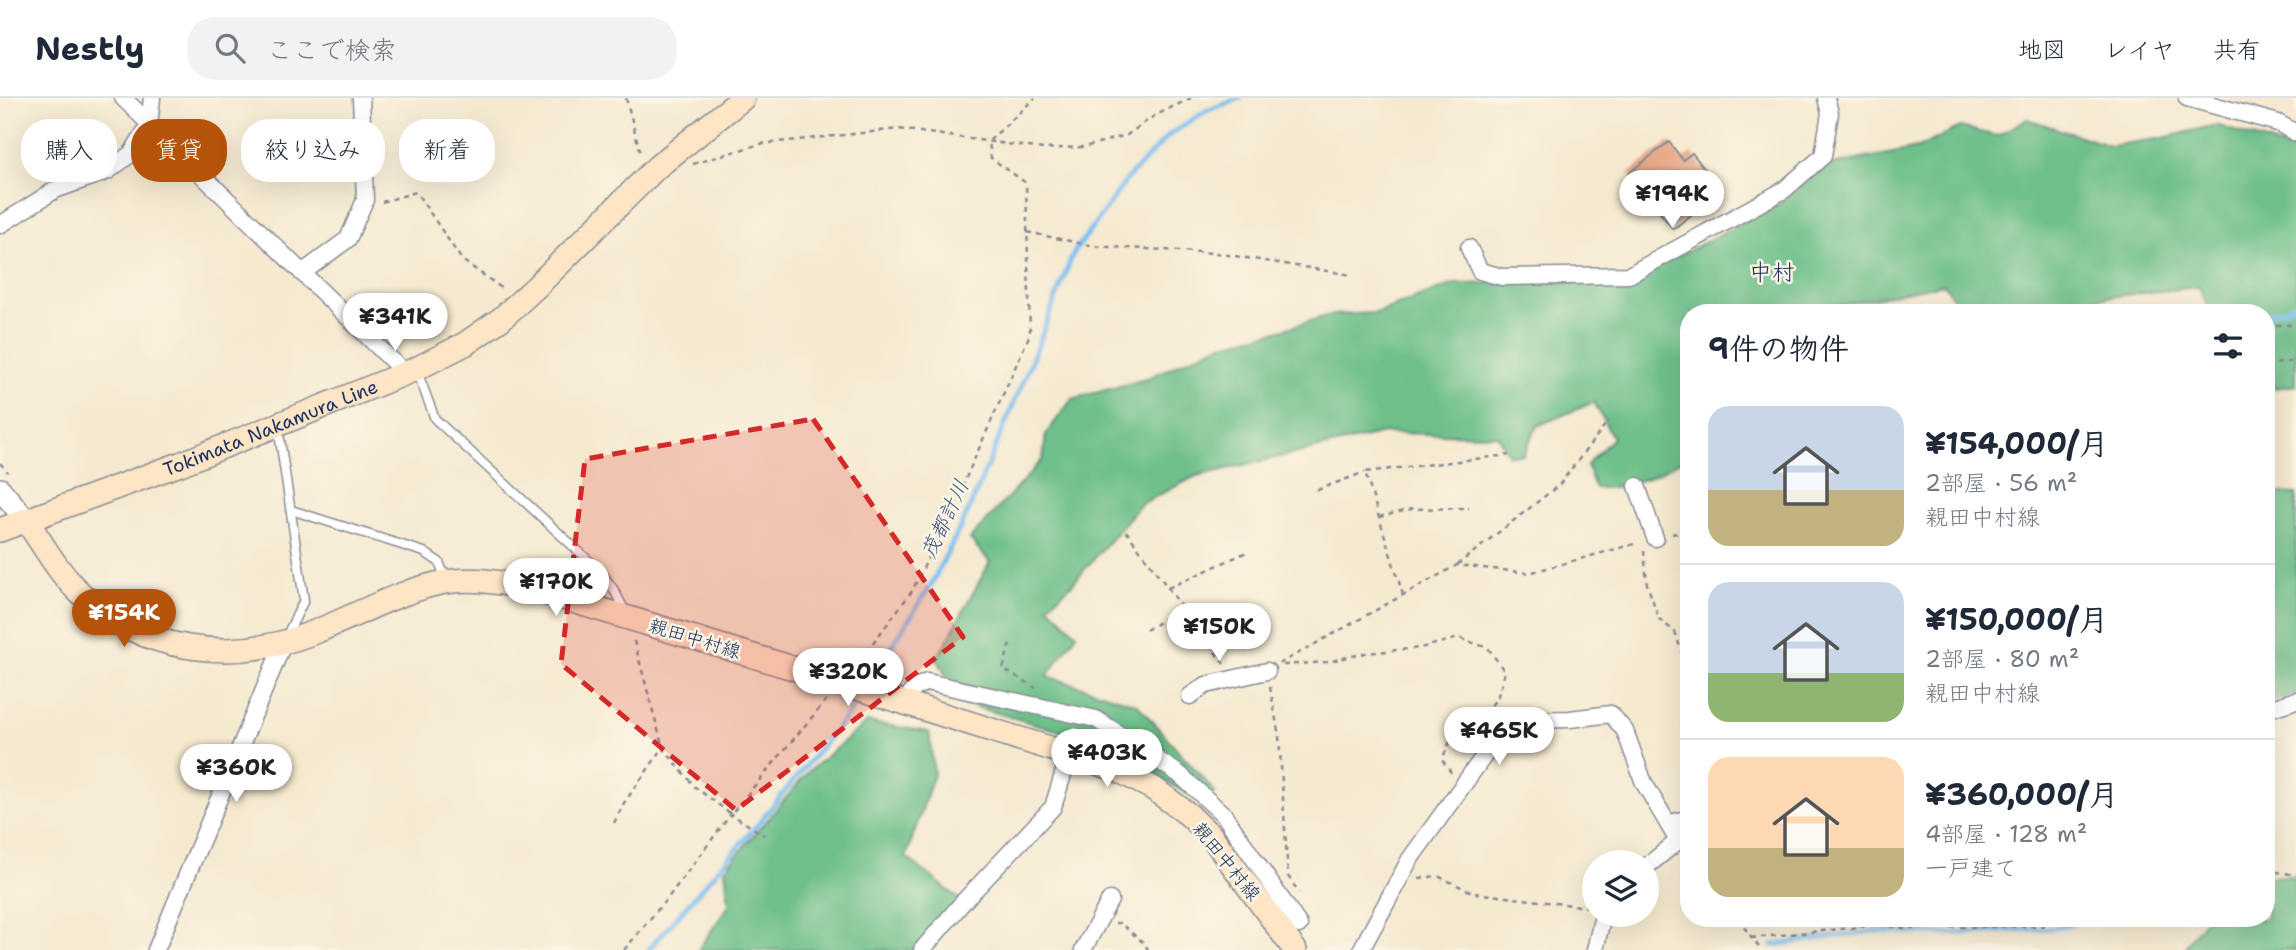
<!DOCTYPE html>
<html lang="ja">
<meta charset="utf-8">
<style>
:root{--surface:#fff;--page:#f2f2f3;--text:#1f2937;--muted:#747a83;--line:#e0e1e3;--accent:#b45309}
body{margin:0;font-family:"Shantell Sans","Klee One",sans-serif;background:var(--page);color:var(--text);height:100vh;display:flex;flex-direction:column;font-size:26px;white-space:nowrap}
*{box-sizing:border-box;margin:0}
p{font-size:23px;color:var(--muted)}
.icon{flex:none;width:38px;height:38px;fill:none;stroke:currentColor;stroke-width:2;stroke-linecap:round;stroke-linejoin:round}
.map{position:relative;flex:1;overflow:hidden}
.sheet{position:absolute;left:1680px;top:206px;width:595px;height:623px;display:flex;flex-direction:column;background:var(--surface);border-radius:28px;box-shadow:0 7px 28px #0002}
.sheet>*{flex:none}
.guide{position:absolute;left:21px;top:21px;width:665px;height:63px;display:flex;gap:14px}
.tools{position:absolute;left:1582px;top:752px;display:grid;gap:14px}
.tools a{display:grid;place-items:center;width:77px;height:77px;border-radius:50%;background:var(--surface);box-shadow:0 7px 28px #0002;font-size:35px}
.price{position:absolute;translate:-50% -60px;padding:0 16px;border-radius:24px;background:#fff;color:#222;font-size:23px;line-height:46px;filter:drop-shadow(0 2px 4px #0008)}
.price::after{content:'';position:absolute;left:50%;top:42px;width:21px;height:16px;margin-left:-10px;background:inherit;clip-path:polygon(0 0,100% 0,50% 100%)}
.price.selected{background:var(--accent);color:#fff}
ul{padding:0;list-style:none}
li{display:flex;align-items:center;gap:21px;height:175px;padding:0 28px}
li+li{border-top:2px solid var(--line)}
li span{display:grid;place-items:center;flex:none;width:196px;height:140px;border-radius:21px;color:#555}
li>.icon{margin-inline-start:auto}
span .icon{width:84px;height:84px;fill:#fffc;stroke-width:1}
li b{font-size:30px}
h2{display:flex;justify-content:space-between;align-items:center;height:84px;padding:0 28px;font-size:30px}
.tag{padding:0 24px;border-radius:28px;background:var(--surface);box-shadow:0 7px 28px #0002;font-size:24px;line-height:63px}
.tag.selected{background:var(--accent);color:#fff}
header{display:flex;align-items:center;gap:42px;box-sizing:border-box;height:98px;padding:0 35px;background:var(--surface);border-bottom:2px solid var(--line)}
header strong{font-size:33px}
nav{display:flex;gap:38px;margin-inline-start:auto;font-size:24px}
.search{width:490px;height:63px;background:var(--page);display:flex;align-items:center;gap:18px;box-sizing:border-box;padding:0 24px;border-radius:28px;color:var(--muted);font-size:26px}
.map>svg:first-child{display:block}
.forest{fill:#6ebf8a;stroke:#447774;stroke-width:2}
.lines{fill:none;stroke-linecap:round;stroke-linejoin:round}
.stream{stroke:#7bbef0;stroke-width:5}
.building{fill:#e7a686}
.service-casing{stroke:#888c96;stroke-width:11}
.minor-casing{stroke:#888c96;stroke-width:19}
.tertiary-casing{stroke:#888c96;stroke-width:24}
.secondary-casing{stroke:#888c96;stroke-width:26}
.path{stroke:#888c96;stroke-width:2.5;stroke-dasharray:5 5;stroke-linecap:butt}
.service{stroke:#fff;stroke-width:8}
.minor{stroke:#fff;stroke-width:16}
.tertiary{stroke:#fff;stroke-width:21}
.secondary{stroke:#fde5c5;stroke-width:23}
.minor-bridge-casing{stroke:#888c96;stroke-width:19;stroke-linecap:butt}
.secondary-bridge-casing{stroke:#888c96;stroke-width:26;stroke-linecap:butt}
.minor-bridge{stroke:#fff;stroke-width:16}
.secondary-bridge{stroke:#fde5c5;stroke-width:23}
.marked{fill:#d62828;fill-opacity:0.2;stroke:#d62828;stroke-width:5;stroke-dasharray:14 9;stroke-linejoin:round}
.labels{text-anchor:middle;stroke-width:5;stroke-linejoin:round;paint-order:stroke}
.street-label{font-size:19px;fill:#1b2f5e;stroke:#fcf5e5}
.water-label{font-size:21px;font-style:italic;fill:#335382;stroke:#fcf5e5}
.quarter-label{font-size:23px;fill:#1b2f5e;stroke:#fcf5e5}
</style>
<header>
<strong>Nestly</strong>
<div class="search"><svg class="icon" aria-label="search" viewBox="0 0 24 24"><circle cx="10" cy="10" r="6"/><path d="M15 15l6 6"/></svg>ここで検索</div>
<nav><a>地図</a><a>レイヤ</a><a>共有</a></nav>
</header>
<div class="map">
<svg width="2296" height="852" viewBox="0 0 2296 852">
<rect width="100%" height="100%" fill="#fcf5e5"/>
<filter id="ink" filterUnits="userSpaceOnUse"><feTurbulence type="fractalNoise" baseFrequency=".0143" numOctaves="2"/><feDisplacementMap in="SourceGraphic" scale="14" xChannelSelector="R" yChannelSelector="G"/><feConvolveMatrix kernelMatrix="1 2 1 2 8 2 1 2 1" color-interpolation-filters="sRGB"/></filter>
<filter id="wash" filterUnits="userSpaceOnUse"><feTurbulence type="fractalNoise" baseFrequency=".00686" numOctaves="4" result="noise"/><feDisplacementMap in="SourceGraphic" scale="28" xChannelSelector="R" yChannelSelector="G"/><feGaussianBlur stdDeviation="1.57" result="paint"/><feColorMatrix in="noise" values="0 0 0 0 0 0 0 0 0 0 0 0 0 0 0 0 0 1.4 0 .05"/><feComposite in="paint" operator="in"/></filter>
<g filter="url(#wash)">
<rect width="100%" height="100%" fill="#f5e9cf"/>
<g class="forest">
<path d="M2027,21L2110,48L2163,40L2216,27L2296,53V287L2266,291V215H2211L2199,189L2050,205V215H1963L1944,186L1841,207L1818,215H1689V358C1660,376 1630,391 1595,390L1587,367L1613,340L1594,304L1537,328L1523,357H1509L1497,337L1384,335L1196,378L1141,406L1073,485L1048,508L1077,536L1047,578L1137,606L1216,695H1186L1141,669L1060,633L962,605L937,561L990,464L970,441L1043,361L1046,336L1072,301L1146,281L1219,247L1274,234L1330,217L1376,215L1454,186L1630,183L1779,106L1827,68L1918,50L1960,29L1997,38Z"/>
<path d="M2266,395L2296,396V596L2266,605Z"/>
<path d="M867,624L929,634L934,676L906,759L963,804L922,852H698L729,807L725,771L809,673Z"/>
<path d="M2291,778L2296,782V852H2186L2187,846L2205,821H2266V779Z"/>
</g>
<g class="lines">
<g class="stream">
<path d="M2266,216L2286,211L2296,205"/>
<path d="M868,586L932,485L967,416L1030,267L1073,156L1128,80L1169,37L1206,13L1240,0"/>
<path d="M1773,847L1875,833L1946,836L2054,830L2074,825L2079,821"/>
<path d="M648,852L757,727L851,613L861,597"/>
</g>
</g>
<g id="blocks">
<path class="building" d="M1669,44L1683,62L1692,55L1722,93L1673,131L1629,75Z"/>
</g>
</g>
<g filter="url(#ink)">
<use href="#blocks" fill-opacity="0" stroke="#888c96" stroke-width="2"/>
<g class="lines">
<defs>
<g id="service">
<path d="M417,273L435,321L600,473L614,492L625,513"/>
<path d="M278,328L304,502L287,537"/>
<path d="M291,412L424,454L439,464L446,481"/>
</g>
<g id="minor">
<path d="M123,0L405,275"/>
<path d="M2187,0L2278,25L2296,35"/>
<path d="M0,127L55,92L108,73L132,55L149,27L152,0"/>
<path d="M1469,150L1480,173L1502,179L1629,177L1784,92L1823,58L1830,15L1826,0"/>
<path d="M302,175L348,141L365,102L361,0"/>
<path d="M1637,388L1655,440"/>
<path d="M1190,598L1206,587L1267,573"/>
<path d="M905,605L914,590L927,584L1096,621L1179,676L1224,717L1299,827"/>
<path d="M2266,612L2296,602"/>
<path d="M1668,726L1689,720"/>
<path d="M156,852L283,546"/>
<path d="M922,852L963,804L1053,709L1066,667"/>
<path d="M1083,852L1110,802"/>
<path d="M1361,852L1410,761L1499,637L1527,622L1570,621L1611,616L1625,633L1644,685L1678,743L1647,768"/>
<path d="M1595,852L1603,817"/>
</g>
<path id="tertiary" d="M0,391L26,422"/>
<g id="secondary">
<path d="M26,422C43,446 57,473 79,494C141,555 233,566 312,535C356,518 398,493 445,484C474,479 501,485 530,490L829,581"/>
<path id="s1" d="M0,432L180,366L416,271L465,246L501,221L537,188L657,69L743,0"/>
<path d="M880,597L1116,671L1154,691L1189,717L1212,739L1295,852"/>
</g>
</defs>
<use href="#service" class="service-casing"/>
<use href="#minor" class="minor-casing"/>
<use href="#tertiary" class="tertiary-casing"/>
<use href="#secondary" class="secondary-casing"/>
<g class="path">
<path d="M626,0L641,57"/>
<path d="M693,66L760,46L899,31L1043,51L1084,49L1127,37L1154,18L1191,0"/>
<path d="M382,104L416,94L462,162L503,191"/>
<path d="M1027,134L1093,148L1216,155L1352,177"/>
<path d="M2266,227H2296"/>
<path d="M2266,267L2296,263"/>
<path d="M0,365L8,374"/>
<path d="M1317,392L1365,374"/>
<path d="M1379,419L1411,411L1469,410"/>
<path d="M1126,433L1224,566"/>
<path d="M1672,436L1689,432"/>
<path d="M1644,453L1647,486L1659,521L1675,534L1689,576"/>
<path d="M1457,467L1559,387L1609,322"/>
<path d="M1168,490L1249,453"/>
<path d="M1403,497L1365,374L1509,357"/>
<path d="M1146,532L1183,510"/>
<path d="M634,543L663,650L695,689L731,716L828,600"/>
<path d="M1010,546L1003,571L1036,590"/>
<path d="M1279,566L1457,467L1529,475L1638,445"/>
<path d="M1283,567L1327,564L1365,555L1420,550L1459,540L1488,550L1505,574C1502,583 1500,598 1493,605C1475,625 1447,634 1443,663L1452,676"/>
<path d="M855,569L912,493L957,400L1030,236L1026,85L991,60L989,43L1035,0"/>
<path d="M1270,589L1279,638L1288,778L1299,795"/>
<path d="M614,725L624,705L663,650"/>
<path d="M2266,772L2296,777"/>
<path d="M1419,780L1438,778L1474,795L1588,809"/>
<path d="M1738,821L1761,852"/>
<path d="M1115,825H1120L1145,846L1148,852"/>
<path d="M1751,840L1879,827L1904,830L2042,828L2064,821"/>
<path d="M624,852L670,797L731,716L764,737"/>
</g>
<use href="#service" class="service"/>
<use href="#minor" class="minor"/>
<use href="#tertiary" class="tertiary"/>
<use href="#secondary" class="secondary"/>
<defs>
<path id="minor-bridge" d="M1066,667L1074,638"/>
<path id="secondary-bridge" d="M829,581L880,597"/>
</defs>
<use href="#minor-bridge" class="minor-bridge-casing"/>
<use href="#secondary-bridge" class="secondary-bridge-casing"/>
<use href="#minor-bridge" class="minor-bridge"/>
<use href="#secondary-bridge" class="secondary-bridge"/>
</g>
</g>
<path class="marked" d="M813,321L963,539L736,712L561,566L585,361Z"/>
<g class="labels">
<g class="street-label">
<text dy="7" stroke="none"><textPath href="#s1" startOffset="289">Tokimata Nakamura Line</textPath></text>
<text transform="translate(695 540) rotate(17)" y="7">親田中村線</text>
<text transform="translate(1227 763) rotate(51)" y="7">親田中村線</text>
</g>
<g class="water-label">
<text transform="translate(945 421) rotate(-65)" y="7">茂都計川</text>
</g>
<g class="quarter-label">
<text x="1772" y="182">中村</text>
</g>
</g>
</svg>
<div class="tools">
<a><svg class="icon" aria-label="layers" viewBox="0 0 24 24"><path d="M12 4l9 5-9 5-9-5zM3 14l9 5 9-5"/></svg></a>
</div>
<b class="price" style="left:1672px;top:132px">¥194K</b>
<b class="price" style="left:395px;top:255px">¥341K</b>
<b class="price" style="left:556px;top:520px">¥170K</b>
<b class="price selected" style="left:124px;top:551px">¥154K</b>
<b class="price" style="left:1219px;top:565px">¥150K</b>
<b class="price" style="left:848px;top:610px">¥320K</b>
<b class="price" style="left:1499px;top:669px">¥465K</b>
<b class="price" style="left:1107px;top:691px">¥403K</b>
<b class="price" style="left:236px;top:706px">¥360K</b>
<div class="guide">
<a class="tag">購入</a>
<a class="tag selected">賃貸</a>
<a class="tag">絞り込み</a>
<a class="tag">新着</a>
</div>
<section class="sheet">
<h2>9件の物件<svg class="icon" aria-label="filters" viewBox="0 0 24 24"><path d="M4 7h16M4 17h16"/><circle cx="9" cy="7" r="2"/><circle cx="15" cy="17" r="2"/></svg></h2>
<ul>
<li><span style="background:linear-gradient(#c9d6e8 60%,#c2b280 0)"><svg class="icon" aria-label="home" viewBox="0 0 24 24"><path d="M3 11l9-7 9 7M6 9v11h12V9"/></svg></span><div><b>¥154,000/月</b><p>2部屋 · 56 m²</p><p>親田中村線</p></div></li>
<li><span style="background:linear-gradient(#c9d6e8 65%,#8fb573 0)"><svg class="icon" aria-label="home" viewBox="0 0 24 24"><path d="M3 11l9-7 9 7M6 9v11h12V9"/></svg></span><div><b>¥150,000/月</b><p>2部屋 · 80 m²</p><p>親田中村線</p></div></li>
<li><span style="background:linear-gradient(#ffd9b3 65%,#c2b280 0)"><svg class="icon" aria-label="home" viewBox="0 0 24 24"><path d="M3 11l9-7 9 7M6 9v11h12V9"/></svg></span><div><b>¥360,000/月</b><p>4部屋 · 128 m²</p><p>一戸建て</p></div></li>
</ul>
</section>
</div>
